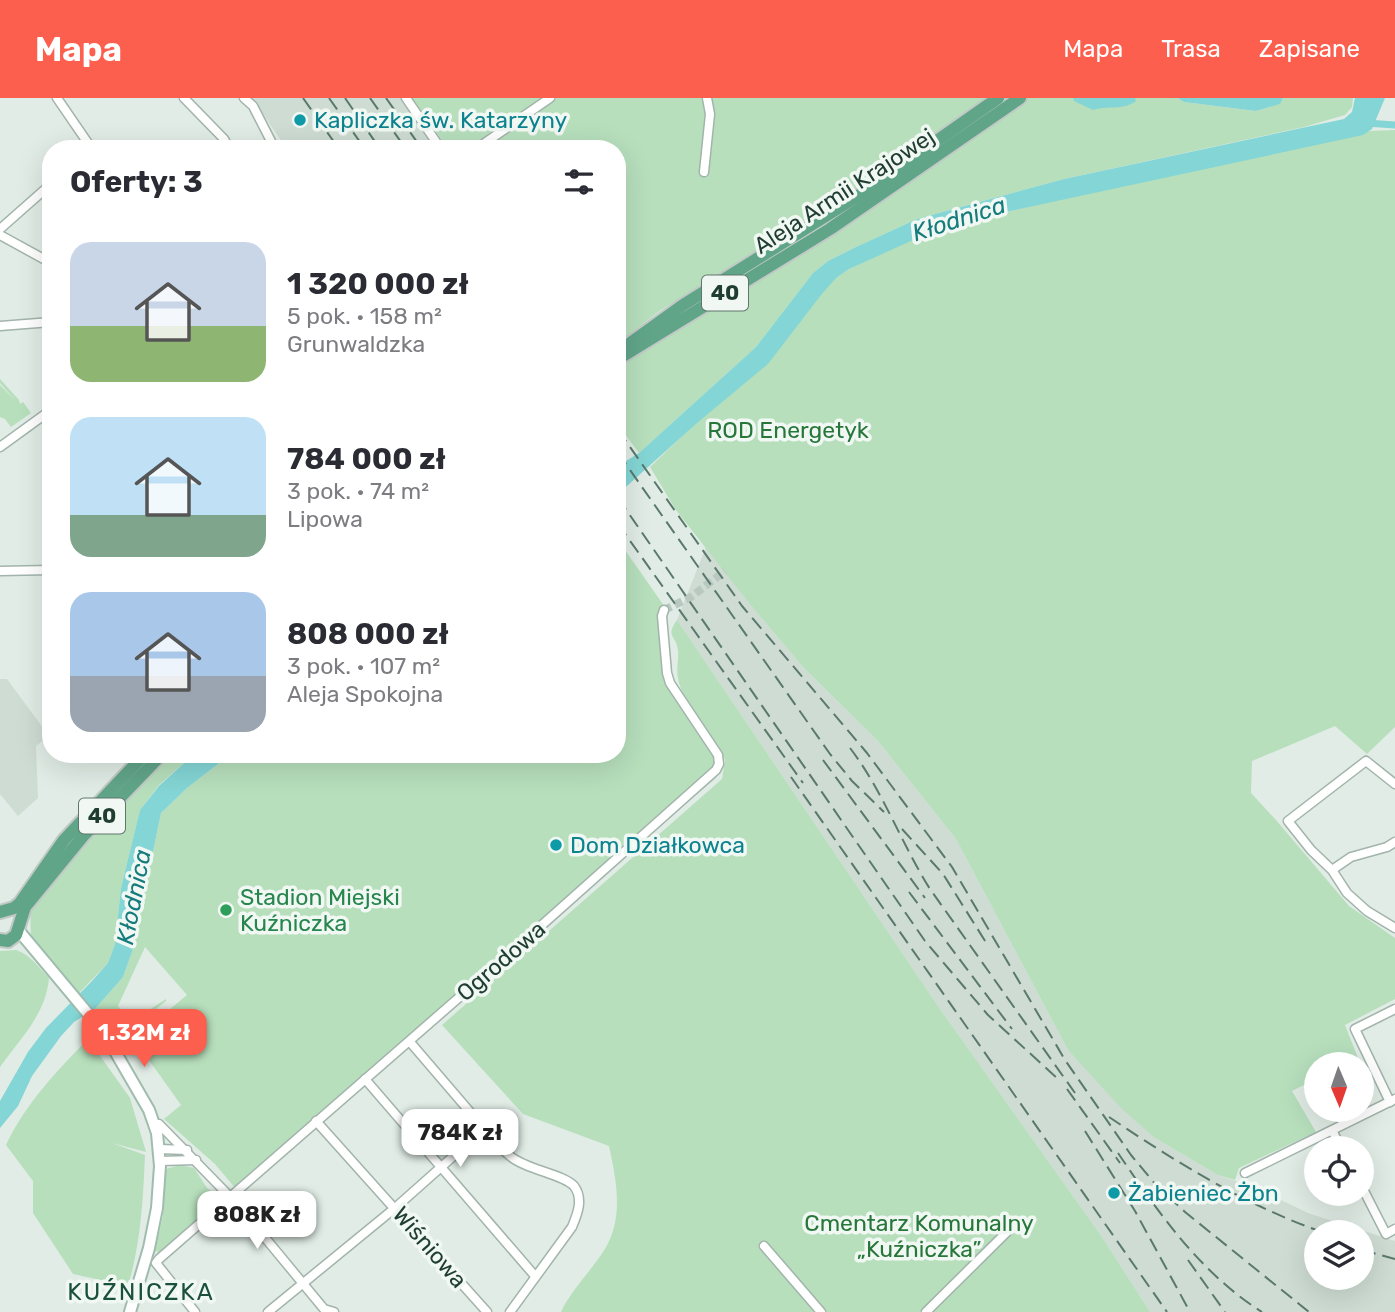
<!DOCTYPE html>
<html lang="pl">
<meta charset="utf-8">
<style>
:root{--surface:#fff;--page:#f7f7f7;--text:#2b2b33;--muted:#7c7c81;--accent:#fc5f4e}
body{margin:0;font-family:Rubik,sans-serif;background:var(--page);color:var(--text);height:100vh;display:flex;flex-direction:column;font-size:26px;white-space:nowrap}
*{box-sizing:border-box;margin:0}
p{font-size:23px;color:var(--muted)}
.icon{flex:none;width:38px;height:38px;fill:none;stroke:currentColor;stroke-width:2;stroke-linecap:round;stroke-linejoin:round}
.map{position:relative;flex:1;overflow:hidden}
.drawer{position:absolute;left:42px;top:42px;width:584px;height:623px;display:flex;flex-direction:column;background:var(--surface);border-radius:28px;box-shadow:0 7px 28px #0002}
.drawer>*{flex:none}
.needle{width:46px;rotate:178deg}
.fabs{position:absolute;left:1304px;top:954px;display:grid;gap:14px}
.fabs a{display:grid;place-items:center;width:70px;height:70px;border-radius:50%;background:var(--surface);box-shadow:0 7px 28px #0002;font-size:35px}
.price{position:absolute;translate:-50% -60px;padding:0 16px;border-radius:14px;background:#fff;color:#222;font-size:23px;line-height:46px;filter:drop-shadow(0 2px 4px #0008)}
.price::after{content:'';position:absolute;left:50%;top:42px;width:21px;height:16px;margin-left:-10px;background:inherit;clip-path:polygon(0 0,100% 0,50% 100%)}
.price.active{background:var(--accent);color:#fff}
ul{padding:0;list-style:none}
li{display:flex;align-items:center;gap:21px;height:175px;padding:0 28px}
li span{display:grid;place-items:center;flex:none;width:196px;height:140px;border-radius:21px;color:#555}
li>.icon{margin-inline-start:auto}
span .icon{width:84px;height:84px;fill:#fffc;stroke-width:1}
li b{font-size:30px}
h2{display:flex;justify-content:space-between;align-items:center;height:84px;padding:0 28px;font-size:30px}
header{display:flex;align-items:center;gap:42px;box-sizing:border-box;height:98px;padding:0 35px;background:var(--accent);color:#fff}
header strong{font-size:33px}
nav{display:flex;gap:38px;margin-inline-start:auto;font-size:24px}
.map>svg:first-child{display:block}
.built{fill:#cedcd3;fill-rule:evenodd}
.green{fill:#b7dfbc}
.water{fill:#84d5d5}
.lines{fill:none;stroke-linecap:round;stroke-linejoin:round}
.canal{stroke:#84d5d5;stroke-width:7}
.street-tunnel{stroke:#b9c9c1;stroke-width:8;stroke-dasharray:8 4;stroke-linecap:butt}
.street-casing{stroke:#a2b4ab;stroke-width:11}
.secondary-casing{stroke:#a0bcae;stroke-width:14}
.primary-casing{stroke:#c0c9c5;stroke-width:16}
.street{stroke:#fff;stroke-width:8}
.secondary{stroke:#fff;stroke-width:10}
.primary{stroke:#61a589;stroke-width:12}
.rail{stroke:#5a796c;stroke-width:2;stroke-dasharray:14 7;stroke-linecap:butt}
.culture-dot{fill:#0f9aa8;stroke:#f1f8f3;stroke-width:2.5}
.leisure-dot{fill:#2e9e5b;stroke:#f1f8f3;stroke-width:2.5}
.labels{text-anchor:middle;stroke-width:7;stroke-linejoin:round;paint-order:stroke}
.shield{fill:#f1f8f3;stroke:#5e766b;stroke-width:2}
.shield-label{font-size:21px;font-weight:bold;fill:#1f3e31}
.culture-label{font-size:23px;fill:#0d838f;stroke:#f1f8f3;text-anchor:start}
.street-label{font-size:23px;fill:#1f3e31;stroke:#f1f8f3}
.park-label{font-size:23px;fill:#27773a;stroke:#f1f8f3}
.leisure-label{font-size:23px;fill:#27864d;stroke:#f1f8f3;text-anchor:start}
.water-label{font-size:24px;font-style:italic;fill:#157c7e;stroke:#f1f8f3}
.neighbourhood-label{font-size:24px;letter-spacing:2px;fill:#1a513b;stroke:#f1f8f3}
</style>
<header>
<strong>Mapa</strong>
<nav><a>Mapa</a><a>Trasa</a><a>Zapisane</a></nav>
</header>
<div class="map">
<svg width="1395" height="1214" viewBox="0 0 1395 1214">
<rect width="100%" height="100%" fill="#e0ece5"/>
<g class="built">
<path d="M246,0H402L438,51H287L263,16Z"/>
<path d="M706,449L748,504L803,569L878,643L956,741L1068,952L1155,1040L1218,1077L1256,1090L1308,1115L1395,1143V1214H1150L1102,1139L940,911L677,522ZM1316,1134H1362V1180H1316Z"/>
<path d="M0,581H7L49,638L36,648L38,700L18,718L0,696Z"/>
</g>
<g class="green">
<path d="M412,0H988L844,99L661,212L618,245V51H448Z"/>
<path d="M1025,0H1178L1184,4L1256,13L1279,6L1283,0H1353L1352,9L1345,17L1304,29L1064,81L917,121L856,149L828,163L813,175L756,249L639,355L618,327V270Z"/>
<path d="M1395,32V629L1367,656L1335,628L1252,663L1251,695L1276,722L1349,808L1395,840V901L1345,927L1358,960L1346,966H1316V981L1292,993L1316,1034L1239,1070L1235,1082L1218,1077L1155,1040L1122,1011L1068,952L956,741L878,643L803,569L748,504L676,412L650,369L724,298L825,187L849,171L905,144L954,128L1034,107L1369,33Z"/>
<path d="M0,281L19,302L20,306L23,304L31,315L11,329L5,321L0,319V287L15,302L0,285Z"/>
<path d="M618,442L669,515L665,521C666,537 664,579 670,592C682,619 729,647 716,680L236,1091L215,1066L164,1021L181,1007L134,941L187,897L145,849L118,908L131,924L166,901V903L125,936H115L95,911L123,879L133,851L161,715L187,690L231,656H618Z"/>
<path d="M677,522L940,911L1102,1139L1150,1214H561C571,1193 588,1176 601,1157C625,1124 617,1085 609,1048L523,1016L442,927L722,681L725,662L721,652C709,633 681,602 678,580C676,571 679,561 678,552C676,537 665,539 677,522Z"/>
<path d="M170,656H194L159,687L140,712L121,790L115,846L111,857L108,865L78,896L31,840L30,809L109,719Z"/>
<path d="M16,852C30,856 39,870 49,880C46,916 20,941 0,969V853Z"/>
<path d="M88,941L130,1000L146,1054L112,1045L145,1057C143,1102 141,1144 128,1188L73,1176L33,1115V1083L6,1047C26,1005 56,974 88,941Z"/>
<path d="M180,1067L194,1070L207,1090L214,1095L210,1101L219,1106L162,1155L155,1153L163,1118L166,1071Z"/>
</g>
<g class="water">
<path d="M1073,0H1135L1136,3C1123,13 1108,7 1093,12L1074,3Z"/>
<path d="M1178,0H1283L1280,6L1256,13L1184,4Z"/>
<path d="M1355,0H1385L1372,31L1363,37L1006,114L922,138L849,171L836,180L821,197L768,266L697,325L618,396V368L639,355L756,249L813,175L828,163L856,149L917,121L1064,81L1344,21L1352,14Z"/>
<path d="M194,656H231L187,690L161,715L133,851L123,879L95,911L74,924L61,938L32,978L18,1008L0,1030V1003L28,954L46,930L92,883L108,865L111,857L115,846L121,790L140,712L159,688Z"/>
</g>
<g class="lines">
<path class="canal" d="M1366,25L1395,27"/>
<path class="street-tunnel" d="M664,512L691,499L725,473"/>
<defs>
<g id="street">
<path d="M57,0L92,51"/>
<path d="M184,0L224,41L229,51"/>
<path d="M244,0L253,8L275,51"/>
<path d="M406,0L441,51"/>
<path d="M476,51L550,0"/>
<path d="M704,74L710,16L707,0"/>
<path d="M0,131L51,86"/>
<path d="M0,137L51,165"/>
<path d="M0,228L51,224"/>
<path d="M0,349L51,312"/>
<path d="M0,473L51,472"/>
<path d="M1395,686L1366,663L1288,723L1311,752L1332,772L1347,795L1367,813L1395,830"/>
<path d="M1332,772L1351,759L1387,749L1395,744"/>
<path d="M410,944C430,967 450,991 470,1014C482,1029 495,1046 510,1058C527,1072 563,1076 574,1088C584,1101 577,1117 572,1129L510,1214"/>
<path d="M365,981L535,1178"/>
<path d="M1390,1004L1355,931L1395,911"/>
<path d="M316,1023L487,1214"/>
<path d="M155,1027L159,1026L238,1107L324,1211L334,1214"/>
<path d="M1333,1034L1341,1050"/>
<path d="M159,1051L187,1052"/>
<path d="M160,1063L196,1062"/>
<path d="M1245,1075L1395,1001"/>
<path d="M1362,1089L1386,1136L1395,1131"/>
<path d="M764,1148L821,1214"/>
<path d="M195,1214L156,1165L159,1161L533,835L716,672L719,666L718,657L670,585L667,575L662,518L664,512"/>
<path d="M268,1214L395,1110L484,1031"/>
<path d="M926,1214L1011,1130"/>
</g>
<path id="secondary" d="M19,833L105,936L149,1012L157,1035L160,1068L157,1110L149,1150L130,1214"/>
<g id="primary">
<path d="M629,246L683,207L864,94L998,0"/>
<path d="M618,261L830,131L1020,0"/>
<path d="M0,814L14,810L20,805L64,742L145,656"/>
<path d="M0,842L8,843L16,837L25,809L84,737L162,656"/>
</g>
</defs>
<use href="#street" class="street-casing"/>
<use href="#secondary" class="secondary-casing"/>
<use href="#primary" class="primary-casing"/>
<use href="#street" class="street"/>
<use href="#secondary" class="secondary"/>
<use href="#primary" class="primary"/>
<g class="rail">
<path d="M303,0L339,51"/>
<path d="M329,0L365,51"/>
<path d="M345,0L380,51"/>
<path d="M370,0L406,51"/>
<path d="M386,0L422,51"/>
<path d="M618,332L742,508L867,655L952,769L1065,962L1131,1057L1156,1087L1185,1114L1309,1214"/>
<path d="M618,355L830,656L852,683L884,714"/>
<path d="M618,400L925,843L988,917L1058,981"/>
<path d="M618,426L803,685"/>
<path d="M850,650C883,693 901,745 930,791L1075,995"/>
<path d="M823,662L925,800"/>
<path d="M791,679L1167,1214"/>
<path d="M902,731L943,776L987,846"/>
<path d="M909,794L1012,931"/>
<path d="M1067,991L1120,1065"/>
<path d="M1109,1019C1176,1064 1245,1107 1322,1134"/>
<path d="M1085,1033L1135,1113L1190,1214"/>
<path d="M1118,1055C1158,1114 1200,1175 1262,1214"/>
<path d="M1362,1152L1395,1161"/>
<path d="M1188,1162L1225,1214"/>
</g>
</g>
<g class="culture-dot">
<circle cx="300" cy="22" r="7"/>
<circle cx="556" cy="747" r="7"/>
<circle cx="1114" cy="1095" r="7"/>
</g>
<circle class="leisure-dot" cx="226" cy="812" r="7"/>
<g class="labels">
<g class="shield">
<rect x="702" y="177.5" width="46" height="35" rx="5"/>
<rect x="79" y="700.5" width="46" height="35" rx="5"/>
</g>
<g class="shield-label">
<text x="725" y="202">40</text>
<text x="102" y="725">40</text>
</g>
<g class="culture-label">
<text x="314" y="30">Kapliczka św. Katarzyny</text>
<text x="570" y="755">Dom Działkowca</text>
<text x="1128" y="1103">Żabieniec Żbn</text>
</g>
<g class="street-label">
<text transform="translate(844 93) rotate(-33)" y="8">Aleja Armii Krajowej</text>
<text transform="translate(501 863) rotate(-41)" y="8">Ogrodowa</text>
<text transform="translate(430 1149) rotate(49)" y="8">Wiśniowa</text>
</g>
<g class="park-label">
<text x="788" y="340">ROD Energetyk</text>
<text x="919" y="1133">Cmentarz Komunalny<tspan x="919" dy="26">„Kuźniczka”</tspan></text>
</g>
<g class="leisure-label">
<text x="240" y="807">Stadion Miejski<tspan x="240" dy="26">Kuźniczka</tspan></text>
</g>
<g class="water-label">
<text transform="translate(959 121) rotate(-18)" y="8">Kłodnica</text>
<text transform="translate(134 799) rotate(-79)" y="8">Kłodnica</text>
</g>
<g class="neighbourhood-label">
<text x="141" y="1202">KUŹNICZKA</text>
</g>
</g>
</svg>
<div class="fabs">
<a><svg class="needle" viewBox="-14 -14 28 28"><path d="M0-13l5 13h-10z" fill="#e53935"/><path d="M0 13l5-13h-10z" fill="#7c7c81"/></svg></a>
<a><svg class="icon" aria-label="locate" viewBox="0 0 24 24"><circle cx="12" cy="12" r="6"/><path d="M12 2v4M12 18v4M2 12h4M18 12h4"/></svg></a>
<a><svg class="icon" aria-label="layers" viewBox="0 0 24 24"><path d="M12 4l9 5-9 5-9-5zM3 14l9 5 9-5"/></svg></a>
</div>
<b class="price active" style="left:144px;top:971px">1.32M zł</b>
<b class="price" style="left:460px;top:1071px">784K zł</b>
<b class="price" style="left:257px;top:1153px">808K zł</b>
<section class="drawer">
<h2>Oferty: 3<svg class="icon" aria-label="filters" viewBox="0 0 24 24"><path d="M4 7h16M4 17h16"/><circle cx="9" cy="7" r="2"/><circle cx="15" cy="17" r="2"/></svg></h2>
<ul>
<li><span style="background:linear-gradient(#c9d6e8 60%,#8fb573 0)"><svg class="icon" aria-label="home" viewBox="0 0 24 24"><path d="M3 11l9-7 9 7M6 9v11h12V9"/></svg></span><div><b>1 320 000 zł</b><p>5 pok. · 158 m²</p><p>Grunwaldzka</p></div></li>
<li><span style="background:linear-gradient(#bfe0f5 70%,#7fa58c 0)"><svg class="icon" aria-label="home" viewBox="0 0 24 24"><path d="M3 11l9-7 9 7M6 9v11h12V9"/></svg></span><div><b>784 000 zł</b><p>3 pok. · 74 m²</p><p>Lipowa</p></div></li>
<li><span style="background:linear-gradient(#a9c7e8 60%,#9aa5b1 0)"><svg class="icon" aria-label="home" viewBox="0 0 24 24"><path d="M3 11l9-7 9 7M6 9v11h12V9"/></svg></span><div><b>808 000 zł</b><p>3 pok. · 107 m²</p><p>Aleja Spokojna</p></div></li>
</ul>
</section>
</div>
